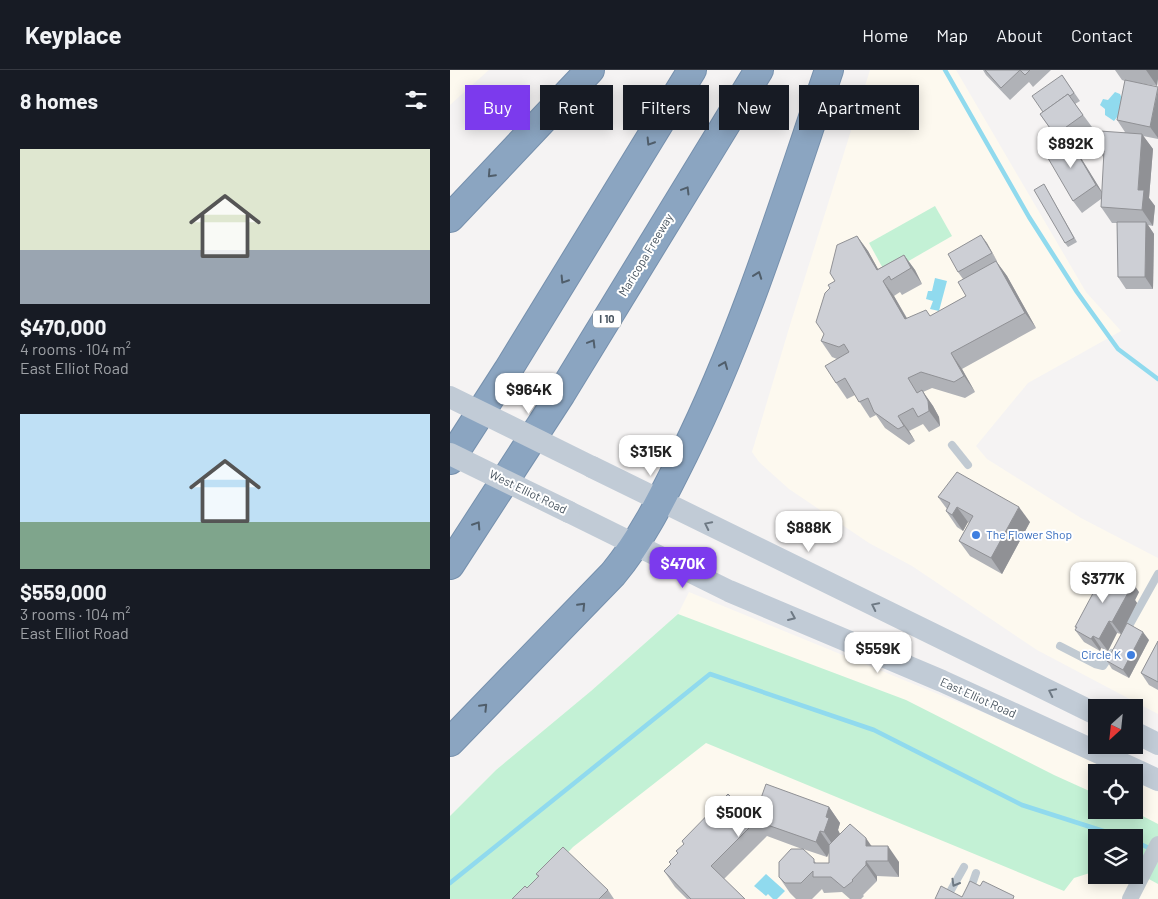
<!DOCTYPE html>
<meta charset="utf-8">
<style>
:root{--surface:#171b24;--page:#20242c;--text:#f1f3f6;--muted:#9ea1a6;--line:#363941;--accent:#7c3aed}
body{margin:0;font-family:Barlow,sans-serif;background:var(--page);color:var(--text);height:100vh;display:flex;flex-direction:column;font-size:19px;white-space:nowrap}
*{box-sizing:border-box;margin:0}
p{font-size:16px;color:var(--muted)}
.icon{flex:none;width:28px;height:28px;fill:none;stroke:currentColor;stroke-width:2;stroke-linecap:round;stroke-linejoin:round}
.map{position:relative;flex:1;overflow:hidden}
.drawer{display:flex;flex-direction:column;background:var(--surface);width:450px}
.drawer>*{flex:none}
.top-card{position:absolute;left:15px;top:15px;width:475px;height:45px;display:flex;gap:10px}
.needle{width:32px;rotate:207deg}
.controls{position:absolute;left:638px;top:629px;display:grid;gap:10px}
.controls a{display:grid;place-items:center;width:55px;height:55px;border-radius:0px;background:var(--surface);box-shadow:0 2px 12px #0003;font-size:25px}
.price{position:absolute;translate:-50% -42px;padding:0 11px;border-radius:10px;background:#fff;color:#222;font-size:16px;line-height:32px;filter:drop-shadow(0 1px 2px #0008)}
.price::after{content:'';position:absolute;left:50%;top:30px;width:15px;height:11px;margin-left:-8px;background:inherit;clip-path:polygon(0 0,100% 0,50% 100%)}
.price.current{background:var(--accent);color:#fff}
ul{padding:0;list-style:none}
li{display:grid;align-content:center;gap:10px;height:265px;padding:0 20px}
li span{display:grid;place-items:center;height:155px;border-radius:0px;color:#555}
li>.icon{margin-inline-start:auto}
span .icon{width:90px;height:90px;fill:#fffc;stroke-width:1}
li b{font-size:21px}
h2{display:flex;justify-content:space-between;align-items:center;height:60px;padding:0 20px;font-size:21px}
.pill{padding:0 18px;border-radius:0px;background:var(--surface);box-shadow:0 2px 12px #0003;font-size:18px;line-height:45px}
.pill.current{background:var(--accent);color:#fff}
header{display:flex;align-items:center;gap:30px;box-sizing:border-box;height:70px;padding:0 25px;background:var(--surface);border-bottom:1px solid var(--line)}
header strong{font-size:24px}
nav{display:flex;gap:28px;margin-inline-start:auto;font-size:18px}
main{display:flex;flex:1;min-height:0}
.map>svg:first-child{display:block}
.commercial{fill:#fdf9ef;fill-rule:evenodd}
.green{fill:#c3f1d5}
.water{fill:#90daee}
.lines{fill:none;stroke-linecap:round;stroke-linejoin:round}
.stream{stroke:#90daee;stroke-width:4.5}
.motorway-casing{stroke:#7690ad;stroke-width:30}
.service{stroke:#c1cad2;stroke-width:8}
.minor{stroke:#c1cad2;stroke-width:16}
.secondary{stroke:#c1cbd6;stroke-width:22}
.motorway{stroke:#8ba5c1;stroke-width:28}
.secondary-bridge{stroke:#c1cbd6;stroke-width:22}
.wall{fill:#b0b2b7;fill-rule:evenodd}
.shaded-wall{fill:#909195}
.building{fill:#cdcfd5;stroke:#909195}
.oneway{stroke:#505e6b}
.oneway2{stroke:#6e7984}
.oneway3{stroke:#6e7983}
.shop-dot{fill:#3f7fe0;stroke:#fff;stroke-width:2}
.labels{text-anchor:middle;stroke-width:4;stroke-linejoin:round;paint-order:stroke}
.shield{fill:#fff;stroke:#808990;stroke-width:1}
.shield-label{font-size:11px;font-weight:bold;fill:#4a5661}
.street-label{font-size:12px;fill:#4a5661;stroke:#fff}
.shop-label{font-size:12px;fill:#366cbe;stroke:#fff;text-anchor:start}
</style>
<header>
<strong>Keyplace</strong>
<nav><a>Home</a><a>Map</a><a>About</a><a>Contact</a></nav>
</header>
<main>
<section class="drawer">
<h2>8 homes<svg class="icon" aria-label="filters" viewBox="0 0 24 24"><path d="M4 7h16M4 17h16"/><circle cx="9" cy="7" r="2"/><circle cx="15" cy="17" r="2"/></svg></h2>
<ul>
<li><span style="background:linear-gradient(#dfe7d0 65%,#9aa5b1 0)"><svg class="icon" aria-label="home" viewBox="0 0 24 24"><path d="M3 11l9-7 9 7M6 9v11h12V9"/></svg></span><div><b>$470,000</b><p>4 rooms · 104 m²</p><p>East Elliot Road</p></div></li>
<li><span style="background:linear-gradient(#bfe0f5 70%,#7fa58c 0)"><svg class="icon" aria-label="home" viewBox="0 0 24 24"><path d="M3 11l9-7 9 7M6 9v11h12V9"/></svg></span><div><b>$559,000</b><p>3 rooms · 104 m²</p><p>East Elliot Road</p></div></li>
</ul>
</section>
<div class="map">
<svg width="708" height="829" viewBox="0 0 708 829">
<rect width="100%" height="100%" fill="#f5f3f3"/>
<g class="commercial">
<path d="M0,0H39L0,35Z"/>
<path d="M420,0H506L636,222L671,261L578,313L526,376L537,389L631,448L708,488V644L587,580L462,496L419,473L339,419L309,392L302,382L340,255Z"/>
<path d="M239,522L615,676L669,702H646V740H684V710L708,722V829H0V746L46,700L141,621L228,544ZM646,768H684V805H646Z"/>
</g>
<g class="green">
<path d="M485,136L502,166L436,204L419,173Z"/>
<path d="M228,544L456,630L604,705L646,724V740H681L708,754V814L684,801V768H646V801L624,808L614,821L256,673L123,777L74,829H0V746L46,700L141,621Z"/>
</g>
<g class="water">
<path d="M665,22L670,24L673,31L669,38L671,42L664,51L655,45V39L650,35L653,29L658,30Z"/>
<path d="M485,208L497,211L489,241L480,239L483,231L476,229L478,221H482Z"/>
<path d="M316,804L335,821L327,829H323L318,824L316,826L304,816Z"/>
</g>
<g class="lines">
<g class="stream">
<path d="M495,0L579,147L627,222L668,279L708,309"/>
<path d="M684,771L701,779"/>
<path d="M0,813L260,604L424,660L572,735L675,768"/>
</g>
<defs>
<g id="motorway">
<path d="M0,148L140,0"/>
<path d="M0,390L58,300L242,0"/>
<path d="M0,495L111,324L309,0"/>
<path d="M0,672L163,504C193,468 213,426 234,384C295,261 335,129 379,0"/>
</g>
</defs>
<use href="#motorway" class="motorway-casing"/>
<g class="service">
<path d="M502,375L518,395"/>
<path d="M675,563L708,504"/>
<path d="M610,576L645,594L653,596L662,583"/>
<path d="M496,829L514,797"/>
<path d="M517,829L526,803"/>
</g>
<path class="minor" d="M680,829L708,774"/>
<g class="secondary">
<path d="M142,397L646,644"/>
<path d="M119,442L279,521L492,611L708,710"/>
<path d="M684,662L708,674"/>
</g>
<use href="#motorway" class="motorway"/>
<g class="secondary-bridge">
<path d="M0,327L142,397"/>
<path d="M0,384L119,442"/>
</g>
</g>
<g class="wall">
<path d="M533,0H601L583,17L579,12L560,30L536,5Z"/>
<path d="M665,0H708L707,16L682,12L708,17V69L693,66L703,79L699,128L705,136L703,156L698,155L704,164L703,219H676L668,207L667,153H662L651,137V129L632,143L623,131L610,73L590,44L593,42L612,5L630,31L625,34L642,57L622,71L634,87L631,88L652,122L654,88L648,80L675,62L667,50L675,11L672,10Z"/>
<path d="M594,114L627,172L618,177L615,173Z"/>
<path d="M531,165L547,191H546L557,206L586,258L512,299L525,322L515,328L482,318L473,322L483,336L489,347L490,356L479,362L473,354L459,361L465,371L459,375L435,358L426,345L420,348L405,325L397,329L386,313L387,289L382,287L371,271L374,264L380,218L385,211L407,166L418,181L428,199L454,185L465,200L472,214L452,225L450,222L444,226L457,248L481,246L516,226L513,209L508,202Z"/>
<path d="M488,427L580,452L552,504L520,486L509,471L519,453L518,452L513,461L507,457L496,441L497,439Z"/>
<path d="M689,522L685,530L687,533L671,564L667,563L658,581L651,578L650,581L634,572L625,560L626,558L625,557Z"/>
<path d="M699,570L679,608L662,599L657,591Z"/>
<path d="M708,571V620L699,615L691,603Z"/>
<path d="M286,732L299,739L304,746L379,737L390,753L388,760L390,764L422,776L449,792V807L427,806V811L413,825L414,826L411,829H400L392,822L374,823L372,819L362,829H346L340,823L329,807L352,779L317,766L274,809L295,829H237L225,817L214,801L221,795L228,784L234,774L232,771ZM353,779L377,787L379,783V793H366Z"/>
<path d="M86,804L158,820L164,829H62L77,818L88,807Z"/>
</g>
<g class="shaded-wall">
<path d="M696,0H708V9L707,16Z"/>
<path d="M708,20V68L700,57Z"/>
<path d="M692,64L703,79L699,128L705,136L703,156L692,140L688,120Z"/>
<path d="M623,76L631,88L655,127L646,115Z"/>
<path d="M696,152L704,164L703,219L695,207Z"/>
<path d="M531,165L537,173L547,191L542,183Z"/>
<path d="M407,166L418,181L434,210L427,200Z"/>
<path d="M454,185L465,200L472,214L461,198Z"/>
<path d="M546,191L557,206L586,258L575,243Z"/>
<path d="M433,211L444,226L466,265L455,249Z"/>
<path d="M501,283L512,299L525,322L514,306Z"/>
<path d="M472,320L483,336L489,347L490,356L479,341Z"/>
<path d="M448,346L459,361L465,371L454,356Z"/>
<path d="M507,437L518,452L513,461L502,445Z"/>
<path d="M569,437L580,452L552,504L541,488Z"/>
<path d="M681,510L689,522L685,530L687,533L671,564L662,552L676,519Z"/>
<path d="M659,551L667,563L658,581L649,569Z"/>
<path d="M693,562L699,570L679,608L673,600Z"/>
<path d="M643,566L651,578L650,581L641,569Z"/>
<path d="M686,643L689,647L688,650L685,645Z"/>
<path d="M379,737L390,753L388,760L390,764L385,778L374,762L376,747Z"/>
<path d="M370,761L381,777L377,787L366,772Z"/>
<path d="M416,768L427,784L416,776Z"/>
<path d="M438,776L449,792V807L438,791Z"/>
<path d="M416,791L427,806V811L416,795Z"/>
</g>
<g class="building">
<path d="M535,0H570L551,18Z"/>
<path d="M570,0H580L575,5Z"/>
<path d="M612,5L624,23L620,26L618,24L593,42L582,26Z"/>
<path d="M675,10L708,17L700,57L667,50Z"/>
<path d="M618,24L633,45L605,65L590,44Z"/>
<path d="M650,61L692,64L688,120H694L692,140L651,137L654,81L648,80Z"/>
<path d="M620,67L625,75L623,76L646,115L623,131L595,83Z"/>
<path d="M594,114L624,168L615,173L584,120Z"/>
<path d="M667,152H696L695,207H668Z"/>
<path d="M531,165L542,183L508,202L498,184Z"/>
<path d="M407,166L427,200L454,185L461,198L441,210L439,206L433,211L455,249L476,240L480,246L516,226L508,212L546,191L575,243L501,283L514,306L504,312L471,302L458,308L467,323L472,320L478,331L479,341L468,347L463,338L448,346L454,356L448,359L424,342L418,328L409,332L395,308L386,313L375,296L399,282L394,274L389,277L371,271L374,264L366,252L375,223L380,218L378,215L385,211L380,203L387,175Z"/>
<path d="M507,402L569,437L541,488L509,471L523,446L507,437L502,445L496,441L500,433L488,427Z"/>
<path d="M657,497L681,510L676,519L679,521L662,552L659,551L649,569L643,566L641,569L625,560L627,557H625Z"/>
<path d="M677,553L693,562L673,600L657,591Z"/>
<path d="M708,571V612L691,603Z"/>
<path d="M316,714L379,737L376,747L379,748L374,762L370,761L366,772L306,751L261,796L295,829H241L214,801L221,794L219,792L228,783L226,781L234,774L232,771L278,724L286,732L289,729L299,739L297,742L304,748Z"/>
<path d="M400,754L416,768V776H438V791H416V795L402,810L403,811L394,818L381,807H363V801L351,813H335L329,807V792L341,779H353L364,789V793H379V775Z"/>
<path d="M113,777L158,820L149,829H62L75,816L77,818L89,806L86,804Z"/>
<path d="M520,811L530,816L533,811L564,826L563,829H485L491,816L512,827Z"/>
</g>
<defs><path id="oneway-chevron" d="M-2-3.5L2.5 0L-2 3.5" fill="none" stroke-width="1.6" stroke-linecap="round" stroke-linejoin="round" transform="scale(1.25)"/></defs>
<g class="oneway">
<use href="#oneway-chevron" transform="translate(200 72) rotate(122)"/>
<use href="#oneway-chevron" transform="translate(41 104) rotate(133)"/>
<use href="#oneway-chevron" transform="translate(236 120) rotate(-59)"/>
<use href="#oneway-chevron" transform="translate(308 205) rotate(-70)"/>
<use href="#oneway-chevron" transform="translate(114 210) rotate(122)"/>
<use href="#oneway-chevron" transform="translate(142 273) rotate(-59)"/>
<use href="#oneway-chevron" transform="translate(274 295) rotate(-68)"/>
<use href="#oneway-chevron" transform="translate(27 455) rotate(-57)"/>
<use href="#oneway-chevron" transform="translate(132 536) rotate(-46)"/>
<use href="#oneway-chevron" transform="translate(34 637) rotate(-46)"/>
</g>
<g class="oneway2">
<use href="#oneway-chevron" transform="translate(258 455) rotate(-154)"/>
<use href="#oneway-chevron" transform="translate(425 536) rotate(-154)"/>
<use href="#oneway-chevron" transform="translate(342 547) rotate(23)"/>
<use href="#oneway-chevron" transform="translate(602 622) rotate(-154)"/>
</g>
<use class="oneway3" href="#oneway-chevron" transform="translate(505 813) rotate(120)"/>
<g class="shop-dot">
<circle cx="526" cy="465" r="5"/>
<circle cx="681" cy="585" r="5"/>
</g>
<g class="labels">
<rect class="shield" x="143" y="240.5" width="28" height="17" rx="4"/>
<g class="shield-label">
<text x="157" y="253">I 10</text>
</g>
<g class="street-label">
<text transform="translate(196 185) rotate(-59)" y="4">Maricopa Freeway</text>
<text transform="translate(78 422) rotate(26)" y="4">West Elliot Road</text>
<text transform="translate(528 628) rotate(24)" y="4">East Elliot Road</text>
</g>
<g class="shop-label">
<text x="536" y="469">The Flower Shop</text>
<text x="671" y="589" text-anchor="end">Circle K</text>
</g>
</g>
</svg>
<div class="controls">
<a><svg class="needle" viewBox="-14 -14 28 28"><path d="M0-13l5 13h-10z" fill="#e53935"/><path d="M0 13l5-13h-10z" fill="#9ea1a6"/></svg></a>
<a><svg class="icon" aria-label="locate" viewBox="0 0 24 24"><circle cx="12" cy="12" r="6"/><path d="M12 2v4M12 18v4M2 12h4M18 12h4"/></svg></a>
<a><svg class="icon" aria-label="layers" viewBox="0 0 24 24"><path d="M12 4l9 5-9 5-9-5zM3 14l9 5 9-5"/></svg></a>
</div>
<b class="price" style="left:621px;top:99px">$892K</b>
<b class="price" style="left:79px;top:345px">$964K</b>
<b class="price" style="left:201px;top:407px">$315K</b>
<b class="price" style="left:359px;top:483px">$888K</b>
<b class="price current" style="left:233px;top:519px">$470K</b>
<b class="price" style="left:653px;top:534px">$377K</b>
<b class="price" style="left:428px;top:604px">$559K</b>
<b class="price" style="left:289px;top:768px">$500K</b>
<div class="top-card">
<a class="pill current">Buy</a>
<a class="pill">Rent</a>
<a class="pill">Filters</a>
<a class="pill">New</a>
<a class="pill">Apartment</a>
</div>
</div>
</main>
